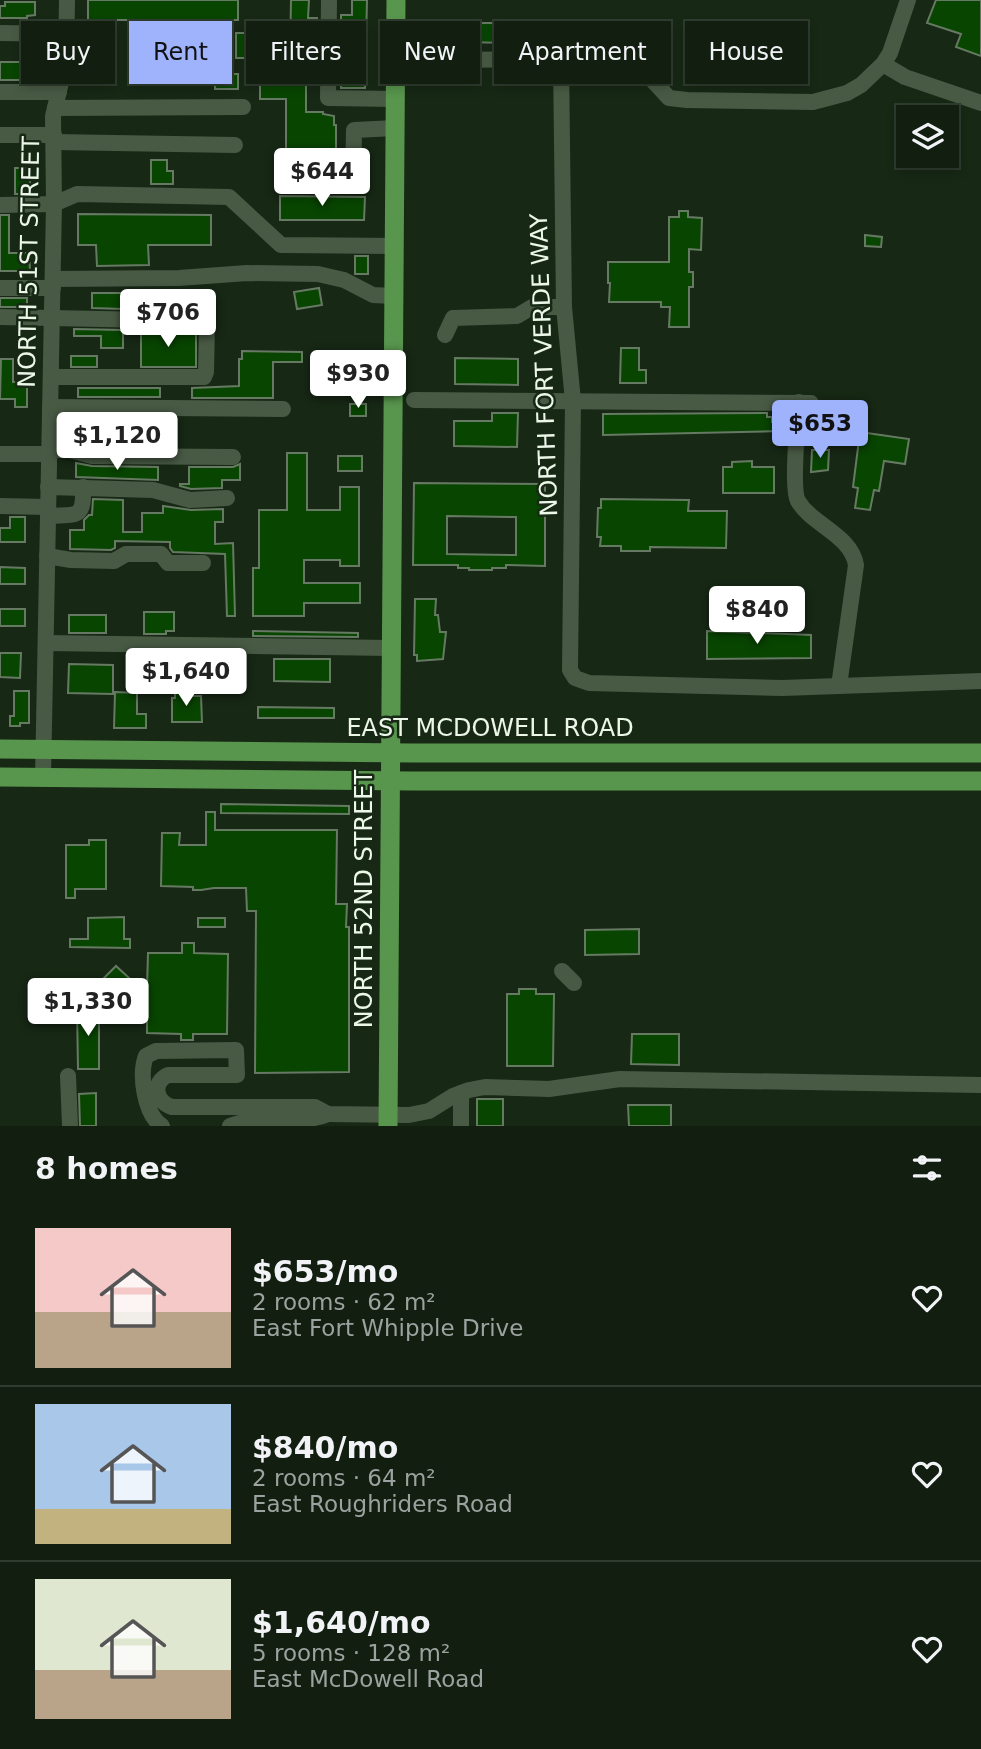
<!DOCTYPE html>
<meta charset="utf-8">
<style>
:root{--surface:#111e10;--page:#1e2b1e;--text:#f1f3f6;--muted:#9ca29f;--line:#303c30;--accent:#9fb3fd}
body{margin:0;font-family:"DejaVu Sans",sans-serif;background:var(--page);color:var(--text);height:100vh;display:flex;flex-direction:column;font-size:26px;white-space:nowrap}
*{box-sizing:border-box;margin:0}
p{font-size:23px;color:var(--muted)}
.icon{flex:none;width:38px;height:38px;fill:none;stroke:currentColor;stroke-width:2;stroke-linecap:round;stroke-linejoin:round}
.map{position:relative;height:1126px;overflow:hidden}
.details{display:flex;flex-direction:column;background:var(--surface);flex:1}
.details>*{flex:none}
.banner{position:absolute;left:21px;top:21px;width:940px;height:63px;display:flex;gap:14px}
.buttons{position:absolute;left:896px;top:105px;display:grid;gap:14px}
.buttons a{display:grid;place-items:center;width:63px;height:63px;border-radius:0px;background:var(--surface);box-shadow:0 4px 10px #0003,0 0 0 2px var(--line);font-size:35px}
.price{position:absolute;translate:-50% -60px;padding:0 16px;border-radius:7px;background:#fff;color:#222;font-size:23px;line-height:46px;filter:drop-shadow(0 2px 4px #0008)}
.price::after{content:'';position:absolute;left:50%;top:42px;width:21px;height:16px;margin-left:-10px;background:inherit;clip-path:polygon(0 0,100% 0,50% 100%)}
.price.current{background:var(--accent);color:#111}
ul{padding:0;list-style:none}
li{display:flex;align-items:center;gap:21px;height:175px;padding:0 35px}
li+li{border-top:2px solid var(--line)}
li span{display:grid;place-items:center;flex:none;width:196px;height:140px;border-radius:0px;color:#555}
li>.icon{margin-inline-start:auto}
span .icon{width:84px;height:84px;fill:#fffc;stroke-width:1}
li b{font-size:30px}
h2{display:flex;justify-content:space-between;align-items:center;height:84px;padding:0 35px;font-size:30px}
.pill{padding:0 24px;border-radius:0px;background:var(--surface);box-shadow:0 4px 10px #0003,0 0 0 2px var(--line);font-size:24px;line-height:63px}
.pill.current{background:var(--accent);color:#111}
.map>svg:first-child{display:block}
.building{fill:#084500;stroke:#667962;stroke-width:2;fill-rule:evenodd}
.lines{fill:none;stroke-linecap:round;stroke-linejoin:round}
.minor{stroke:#485a44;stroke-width:16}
.major{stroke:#58954d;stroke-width:19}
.labels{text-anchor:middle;stroke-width:5;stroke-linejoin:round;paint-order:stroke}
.street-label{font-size:24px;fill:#ecf7ea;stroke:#172815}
</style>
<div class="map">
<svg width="981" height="1126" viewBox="0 0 981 1126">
<rect width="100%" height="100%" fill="#172815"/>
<g class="building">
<path d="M88,0H238V20H110V46H88Z"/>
<path d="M291,0H309L308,18H317V29H307V46H316V54H290Z"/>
<path d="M352,0H367L365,88H341V71H351V54H340L341,43H351V27L341,26V15H352Z"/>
<path d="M936,0H981V56L956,47L961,34L927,23Z"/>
<path d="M5,2H35V15L27,16V18H0V6H5Z"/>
<path d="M464,23H513L514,43L464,42Z"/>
<path d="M236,33H269V66H277V69L316,70V85H306V112H323V114L334,116V125H336V158L286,156V99H260V58H236Z"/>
<rect x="0" y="62" width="38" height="18"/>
<rect x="215" y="74" width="23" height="15"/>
<path d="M151,160H167V171H173V184H151Z"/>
<rect x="15" y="168" width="15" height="26"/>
<path d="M280,196L365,197L364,220H280Z"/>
<path d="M679,211H688V217L702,218L701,250L689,249V272H693V287H689V327H669L670,307H661V302H609L610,283H608V262H669V217H679Z"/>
<path d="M78,214L211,215V245H148L149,265L97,266L96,245H78Z"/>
<path d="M0,215H9V253H29L30,271H0Z"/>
<path d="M865,235L882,237L881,247L865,246Z"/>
<rect x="355" y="256" width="13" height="18"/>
<path d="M319,288L322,305L297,309L294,292Z"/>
<path d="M92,293H123V309L92,308Z"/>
<path d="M140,296L171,297V310L140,309Z"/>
<rect x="0" y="298" width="27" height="9"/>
<path d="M74,329L123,330V348H101V336H74Z"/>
<path d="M141,330L196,331V367H141Z"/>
<path d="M621,348H639V370H646V383H620Z"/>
<path d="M242,351L302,352V362H273V398H192V388L239,386V359H242Z"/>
<rect x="71" y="356" width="26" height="11"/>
<path d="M455,358L518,359V385L455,384Z"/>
<path d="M1,359H13V382H27V407H15V399H0Z"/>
<rect x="78" y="388" width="82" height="9"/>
<rect x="350" y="404" width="16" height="12"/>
<path d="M492,413H518L517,447L454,446V421H492Z"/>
<path d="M767,413V417H772V422H783V431L603,435V414Z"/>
<path d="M82,418H123L122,440H99V432H89V426H82Z"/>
<path d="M171,426L172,440H160V427Z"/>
<path d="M860,432L909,439L905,464L884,461L879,491L874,490L870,510L855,508L858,488L853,487Z"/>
<path d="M812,450H829L828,470L811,472Z"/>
<path d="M287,453H307V510H340V487H359V566H340V560H304V583H360V603H304V616H253V568H259V510H287Z"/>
<rect x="338" y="456" width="24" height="15"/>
<path d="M752,461V467H774V493H723V467H732V462Z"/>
<path d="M76,463L92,466L158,467V480L76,477Z"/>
<path d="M240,464V480H222V488L191,489L180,486V484H189V467H233Z"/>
<path d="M414,483L545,484V566L506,565V568H492V570H469V568H458V565H413ZM447,516L516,517V555L447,554Z"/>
<path d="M93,499L123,500V532H142V513H163V506L191,510L223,509V522H215V544L233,543L235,616H227L225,554L173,552L170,548V542L115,541V548L111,550L70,549V530H84V520L89,515H92Z"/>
<path d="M601,499L689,500L688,511H727L726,548L650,547V551H621V546H600L601,537H597L598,508H601Z"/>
<path d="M10,517H25V542H0V528H10Z"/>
<path d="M0,567L25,568V584H0Z"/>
<path d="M415,599H436L435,615H438L440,632H446L443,659L417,661V655H414Z"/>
<rect x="0" y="609" width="25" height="17"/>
<path d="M144,612H174V631H166V634H144Z"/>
<rect x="69" y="615" width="37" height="18"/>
<path d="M253,631L358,633V637L253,636Z"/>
<path d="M707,631L811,635V658L707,659Z"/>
<path d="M0,653H21L20,678L0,677Z"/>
<path d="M274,659H330V682L274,681Z"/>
<path d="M69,664L113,665V694L68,693Z"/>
<path d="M14,691H29V723H20V726H10V716H14Z"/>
<path d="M175,691H185L189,693V696H201L202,722H172V698H175Z"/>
<path d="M115,692L137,693V714H146V728H114Z"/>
<path d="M258,707L334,708V718H258Z"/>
<path d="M221,804L349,806V814L221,813Z"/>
<path d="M206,812H215V830H337L336,904H347L346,927H349V1072L255,1073L256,911H247L246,888H214L201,890H193V887L161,886L162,833H180L179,845H206Z"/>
<path d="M89,840H106V889H75V898H66V845H89Z"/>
<path d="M124,917V939H130V948L70,947V939H88V918Z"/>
<rect x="198" y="918" width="27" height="9"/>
<path d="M639,929V954L585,955V930Z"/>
<path d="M182,943H194V953L228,954L227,1034H193V1040H181V1034L147,1033V992L128,1003L116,1015L91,991L116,966L129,978L147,988L148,953H182Z"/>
<path d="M519,989H536V994H554L553,1066H507V994H519Z"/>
<path d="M77,1007H99V1069H78Z"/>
<path d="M632,1034H679V1065L631,1064Z"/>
<path d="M96,1093V1126H80L79,1094Z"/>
<rect x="477" y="1099" width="26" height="27"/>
<path d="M628,1105H671V1126H629Z"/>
</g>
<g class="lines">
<g class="minor">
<path d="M329,0L328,98L396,99"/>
<path d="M0,33L66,34"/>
<path d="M561,59L564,307L573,401L570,670L575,678L589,683L782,688L981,681"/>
<path d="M396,60L633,59L669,98L687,100L813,102L847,93L861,85L883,64L890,53L908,0"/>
<path d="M883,64L905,77L981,103"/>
<path d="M0,92H59"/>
<path d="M55,108L243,107"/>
<path d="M0,135H54"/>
<path d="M54,142L235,145"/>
<path d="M353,184L354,130L396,128"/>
<path d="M0,205L54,204L77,194L229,197L281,245L395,246"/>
<path d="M53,279L179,278L247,273L318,274L344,280L373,295L394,296"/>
<path d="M0,288H53"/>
<path d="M0,317L202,321L207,325L206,372L204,377H51"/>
<path d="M445,335L453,318L517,316L532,307H564"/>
<path d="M414,400L811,403"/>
<path d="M799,402C798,421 791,488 798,501C812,525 851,535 856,565L839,686"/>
<path d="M50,407L283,409"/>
<path d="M49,450H70L92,456L233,457"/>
<path d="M0,454H49"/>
<path d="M48,487L153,490L190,500L227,498"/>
<path d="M0,506L48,507"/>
<path d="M48,516C77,514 84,520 83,487"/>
<path d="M47,556L71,560L114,561L126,554H161L168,563H203"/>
<path d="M46,643L390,648"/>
<path d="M43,778L54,204L53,116L66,62L67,0"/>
<path d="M562,971L574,983"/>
<path d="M68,1076L70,1126"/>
<path d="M162,1126C144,1114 139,1074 146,1056L156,1051L236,1050L237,1075H168C151,1083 156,1102 172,1107H315L328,1114L409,1115L429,1111L453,1096L469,1090L485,1087L549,1089L620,1079L981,1085"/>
<path d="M230,1126C261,1114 299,1126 328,1114"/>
<path d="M461,1126V1093"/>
</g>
<g class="major">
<path d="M0,749L412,753H981"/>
<path d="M0,777L412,781H981"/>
<path d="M388,1126L396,0"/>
</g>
</g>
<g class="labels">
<g class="street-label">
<text transform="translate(29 262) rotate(-89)" y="8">NORTH 51ST STREET</text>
<text transform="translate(544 365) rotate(-92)" y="8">NORTH FORT VERDE WAY</text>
<text x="490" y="736">EAST MCDOWELL ROAD</text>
<text transform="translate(364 899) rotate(-90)" y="8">NORTH 52ND STREET</text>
</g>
</g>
</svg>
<div class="buttons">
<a><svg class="icon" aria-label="layers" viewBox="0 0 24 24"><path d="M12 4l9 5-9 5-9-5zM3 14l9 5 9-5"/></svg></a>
</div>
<b class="price" style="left:322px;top:208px">$644</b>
<b class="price" style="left:168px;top:349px">$706</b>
<b class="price" style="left:358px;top:410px">$930</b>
<b class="price current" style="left:820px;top:460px">$653</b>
<b class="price" style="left:117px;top:472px">$1,120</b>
<b class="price" style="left:757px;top:646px">$840</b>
<b class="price" style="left:186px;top:708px">$1,640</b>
<b class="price" style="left:88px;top:1038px">$1,330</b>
<div class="banner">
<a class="pill">Buy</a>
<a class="pill current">Rent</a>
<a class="pill">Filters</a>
<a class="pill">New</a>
<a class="pill">Apartment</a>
<a class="pill">House</a>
</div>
</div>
<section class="details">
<h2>8 homes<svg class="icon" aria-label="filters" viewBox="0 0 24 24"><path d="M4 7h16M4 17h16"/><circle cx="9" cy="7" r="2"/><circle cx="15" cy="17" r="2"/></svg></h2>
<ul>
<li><span style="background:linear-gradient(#f6c9c9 60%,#b9a48a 0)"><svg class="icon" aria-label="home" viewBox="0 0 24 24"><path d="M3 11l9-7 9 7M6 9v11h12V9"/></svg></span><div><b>$653/mo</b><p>2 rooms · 62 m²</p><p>East Fort Whipple Drive</p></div><svg class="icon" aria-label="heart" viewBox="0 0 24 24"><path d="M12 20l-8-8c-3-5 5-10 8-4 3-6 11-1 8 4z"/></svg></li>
<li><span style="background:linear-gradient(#a9c7e8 75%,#c2b280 0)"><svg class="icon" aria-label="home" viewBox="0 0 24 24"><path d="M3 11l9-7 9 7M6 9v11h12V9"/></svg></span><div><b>$840/mo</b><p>2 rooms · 64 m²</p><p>East Roughriders Road</p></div><svg class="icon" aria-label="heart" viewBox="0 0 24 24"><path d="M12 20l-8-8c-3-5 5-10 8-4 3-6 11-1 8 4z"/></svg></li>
<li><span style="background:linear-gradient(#dfe7d0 65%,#b9a48a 0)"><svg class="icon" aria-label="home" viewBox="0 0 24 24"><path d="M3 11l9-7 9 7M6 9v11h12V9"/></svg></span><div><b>$1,640/mo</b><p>5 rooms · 128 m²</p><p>East McDowell Road</p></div><svg class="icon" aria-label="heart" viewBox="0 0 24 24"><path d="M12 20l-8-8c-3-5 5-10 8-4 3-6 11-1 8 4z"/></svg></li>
</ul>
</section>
